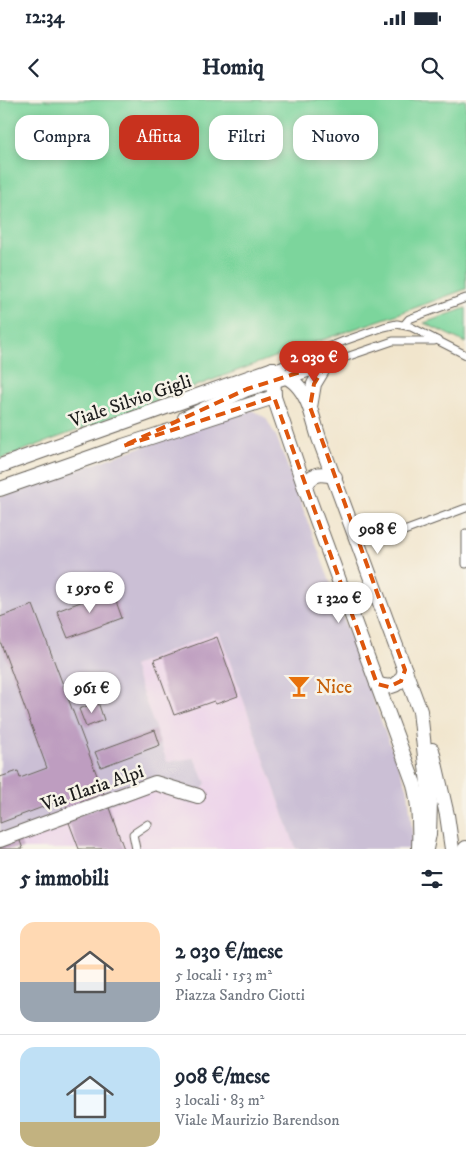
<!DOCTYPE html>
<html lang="it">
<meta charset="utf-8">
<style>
:root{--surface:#fff;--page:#f6f6f7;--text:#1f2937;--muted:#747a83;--line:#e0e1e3;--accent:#c8321e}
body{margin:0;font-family:"IM FELL DW Pica",serif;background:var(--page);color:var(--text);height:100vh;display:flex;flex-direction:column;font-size:19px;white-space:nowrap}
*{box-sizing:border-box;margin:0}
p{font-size:16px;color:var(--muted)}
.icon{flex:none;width:28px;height:28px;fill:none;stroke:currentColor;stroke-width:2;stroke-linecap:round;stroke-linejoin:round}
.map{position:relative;height:749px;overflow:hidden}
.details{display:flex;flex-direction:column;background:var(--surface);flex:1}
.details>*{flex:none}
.banner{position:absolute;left:15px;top:15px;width:436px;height:45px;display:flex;gap:10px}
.price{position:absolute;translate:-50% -42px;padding:0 11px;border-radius:18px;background:#fff;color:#222;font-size:16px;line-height:32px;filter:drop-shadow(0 1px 2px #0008)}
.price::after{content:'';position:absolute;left:50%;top:30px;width:15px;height:11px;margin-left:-8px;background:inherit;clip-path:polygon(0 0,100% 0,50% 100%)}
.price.selected{background:var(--accent);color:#fff}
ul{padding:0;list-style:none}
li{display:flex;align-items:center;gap:15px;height:125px;padding:0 20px}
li+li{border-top:1px solid var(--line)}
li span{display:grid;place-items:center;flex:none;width:140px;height:100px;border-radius:15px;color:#555}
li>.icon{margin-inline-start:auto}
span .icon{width:60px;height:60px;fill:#fffc;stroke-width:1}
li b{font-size:21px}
h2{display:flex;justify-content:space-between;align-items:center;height:60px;padding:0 20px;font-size:21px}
.tag{padding:0 18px;border-radius:15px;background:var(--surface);box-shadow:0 2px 8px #0003;font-size:18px;line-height:45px}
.tag.selected{background:var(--accent);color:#fff}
.status{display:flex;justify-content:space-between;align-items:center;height:35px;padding:0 25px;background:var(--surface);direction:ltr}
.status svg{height:14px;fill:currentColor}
header{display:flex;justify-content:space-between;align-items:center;height:65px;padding:0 20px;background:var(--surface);font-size:22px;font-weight:700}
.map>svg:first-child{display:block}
.built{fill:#ecd1ea}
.industrial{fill:#cbbfd5}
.green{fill:#7bd59c;stroke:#4c785c}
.building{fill:#be9dc0}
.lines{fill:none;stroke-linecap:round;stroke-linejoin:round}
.lane-casing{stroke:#67625a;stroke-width:9}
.street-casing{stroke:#67625a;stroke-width:16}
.lane{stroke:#fff;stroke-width:7}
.street{stroke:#fff;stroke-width:14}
.marked{fill:none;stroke:#de560d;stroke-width:4;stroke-dasharray:10 6;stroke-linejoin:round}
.labels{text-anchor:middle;stroke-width:5;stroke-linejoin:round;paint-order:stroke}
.street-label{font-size:19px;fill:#1c1c1c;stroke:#f7f3e8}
.food-label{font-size:19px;fill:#c56008;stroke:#f7f3e8;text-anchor:start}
</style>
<div class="status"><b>12:34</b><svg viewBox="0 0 49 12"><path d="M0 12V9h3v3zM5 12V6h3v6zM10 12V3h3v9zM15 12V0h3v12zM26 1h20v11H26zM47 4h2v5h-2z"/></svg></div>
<header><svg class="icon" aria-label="back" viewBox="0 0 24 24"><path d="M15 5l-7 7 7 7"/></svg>Homiq<svg class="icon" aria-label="search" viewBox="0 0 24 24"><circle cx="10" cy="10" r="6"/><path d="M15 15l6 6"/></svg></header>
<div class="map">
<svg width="466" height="749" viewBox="0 0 466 749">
<rect width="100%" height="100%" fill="#f7f3e8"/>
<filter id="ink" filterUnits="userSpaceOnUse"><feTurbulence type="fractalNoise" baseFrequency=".02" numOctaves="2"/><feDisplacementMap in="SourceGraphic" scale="10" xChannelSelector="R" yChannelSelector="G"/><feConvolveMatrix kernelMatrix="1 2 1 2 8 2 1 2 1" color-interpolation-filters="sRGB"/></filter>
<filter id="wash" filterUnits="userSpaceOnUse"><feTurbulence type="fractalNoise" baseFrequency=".0096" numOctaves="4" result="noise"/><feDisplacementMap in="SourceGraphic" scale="20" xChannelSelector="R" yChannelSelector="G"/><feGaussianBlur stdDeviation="1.12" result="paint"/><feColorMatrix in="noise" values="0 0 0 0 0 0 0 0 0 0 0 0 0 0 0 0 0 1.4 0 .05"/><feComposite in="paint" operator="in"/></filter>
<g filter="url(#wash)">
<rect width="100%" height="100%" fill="#f1e5cc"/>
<path class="built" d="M219,531L296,749H0V744L152,689L192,704L206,683L194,658L167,663L133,566Z"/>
<path class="industrial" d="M252,310L266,318L277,338L386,634L408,690L414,749H296L219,531L133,566L167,662L194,658L206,683L192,705L152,689L0,744V396L82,368L235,314Z"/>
<g class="green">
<path d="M0,0H466V189L395,215L301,247L0,359Z"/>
<path d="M466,208V243L424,223Z"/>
</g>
<g id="blocks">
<g class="building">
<path d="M112,490L122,518L68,538L57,511Z"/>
<path d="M33,505L104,694L63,710L59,701L0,723V677L18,671L20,678L47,668L0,541V517Z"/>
<path d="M217,537L238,596L216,604L214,601L174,615L154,560Z"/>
<path d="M98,602L104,620L86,627L79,609Z"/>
<path d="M155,630L160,645L101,667L95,652Z"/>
<path d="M108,705L124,749H79L68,720Z"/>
<path d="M19,738L23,749H0V744Z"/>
</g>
</g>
</g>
<g filter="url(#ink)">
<use href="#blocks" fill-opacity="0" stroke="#67625a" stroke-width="1"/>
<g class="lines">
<defs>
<g id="lane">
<path d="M404,225L409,219L466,198"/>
<path d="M326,264L393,241H434"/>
<path d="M274,269L344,241L384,227L397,224L411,227L466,255"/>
<path d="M466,433V464"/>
<path d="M396,434L466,408"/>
<path d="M136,749L133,734L148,724"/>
</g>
<g id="street">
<path d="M273,269C281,274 290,278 296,284C310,298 313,320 319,338L420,611L430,702L429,734L426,749"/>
<path d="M273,269L274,297L305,388L414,684C419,705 420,727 419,748"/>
<path d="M310,307L314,284L326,264"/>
<path d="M185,318L247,289L326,264"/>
<path d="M0,366L273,269"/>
<path d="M305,388C311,373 320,372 335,377"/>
<path d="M0,389L123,346L274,297"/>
<path d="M377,584C392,590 401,585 405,570"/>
<path d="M432,650L447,715L452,749"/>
<path d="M0,740L155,683L198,696"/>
<path d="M465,749L466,748"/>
</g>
</defs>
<use href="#lane" class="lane-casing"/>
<use href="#street" class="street-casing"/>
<use href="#lane" class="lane"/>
<use href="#street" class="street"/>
</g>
</g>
<path class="marked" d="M326,264L314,284L310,307L405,570L401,581L389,587L377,584L274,297L123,346L247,289Z"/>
<defs>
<symbol id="bar-bare" viewBox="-9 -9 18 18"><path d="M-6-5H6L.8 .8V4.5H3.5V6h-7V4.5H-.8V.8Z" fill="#e8710a" stroke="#f7f3e8" stroke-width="2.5" paint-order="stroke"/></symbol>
</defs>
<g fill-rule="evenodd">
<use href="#bar-bare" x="283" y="570" width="32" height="32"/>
</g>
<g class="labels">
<g class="street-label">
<text transform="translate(130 300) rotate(-19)" y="7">Viale Silvio Gigli</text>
<text transform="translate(92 687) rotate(-19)" y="7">Via Ilaria Alpi</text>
</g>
<g class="food-label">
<text x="316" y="593">Nice</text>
</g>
</g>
</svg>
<b class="price selected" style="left:314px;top:283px">2 030 €</b>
<b class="price" style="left:378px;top:455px">908 €</b>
<b class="price" style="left:90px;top:514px">1 950 €</b>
<b class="price" style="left:339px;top:524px">1 320 €</b>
<b class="price" style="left:92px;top:614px">961 €</b>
<div class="banner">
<a class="tag">Compra</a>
<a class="tag selected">Affitta</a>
<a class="tag">Filtri</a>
<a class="tag">Nuovo</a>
</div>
</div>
<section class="details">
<h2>5 immobili<svg class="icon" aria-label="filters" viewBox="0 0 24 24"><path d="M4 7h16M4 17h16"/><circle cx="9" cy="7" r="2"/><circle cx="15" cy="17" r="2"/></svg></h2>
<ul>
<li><span style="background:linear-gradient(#ffd9b3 60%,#9aa5b1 0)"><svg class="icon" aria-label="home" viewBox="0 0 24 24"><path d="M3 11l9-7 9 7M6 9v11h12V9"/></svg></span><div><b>2 030 €/mese</b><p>5 locali · 153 m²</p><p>Piazza Sandro Ciotti</p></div></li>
<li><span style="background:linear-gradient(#bfe0f5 75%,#c2b280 0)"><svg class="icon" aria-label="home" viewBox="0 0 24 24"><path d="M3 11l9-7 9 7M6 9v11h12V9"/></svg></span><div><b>908 €/mese</b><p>3 locali · 83 m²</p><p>Viale Maurizio Barendson</p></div></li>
</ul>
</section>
